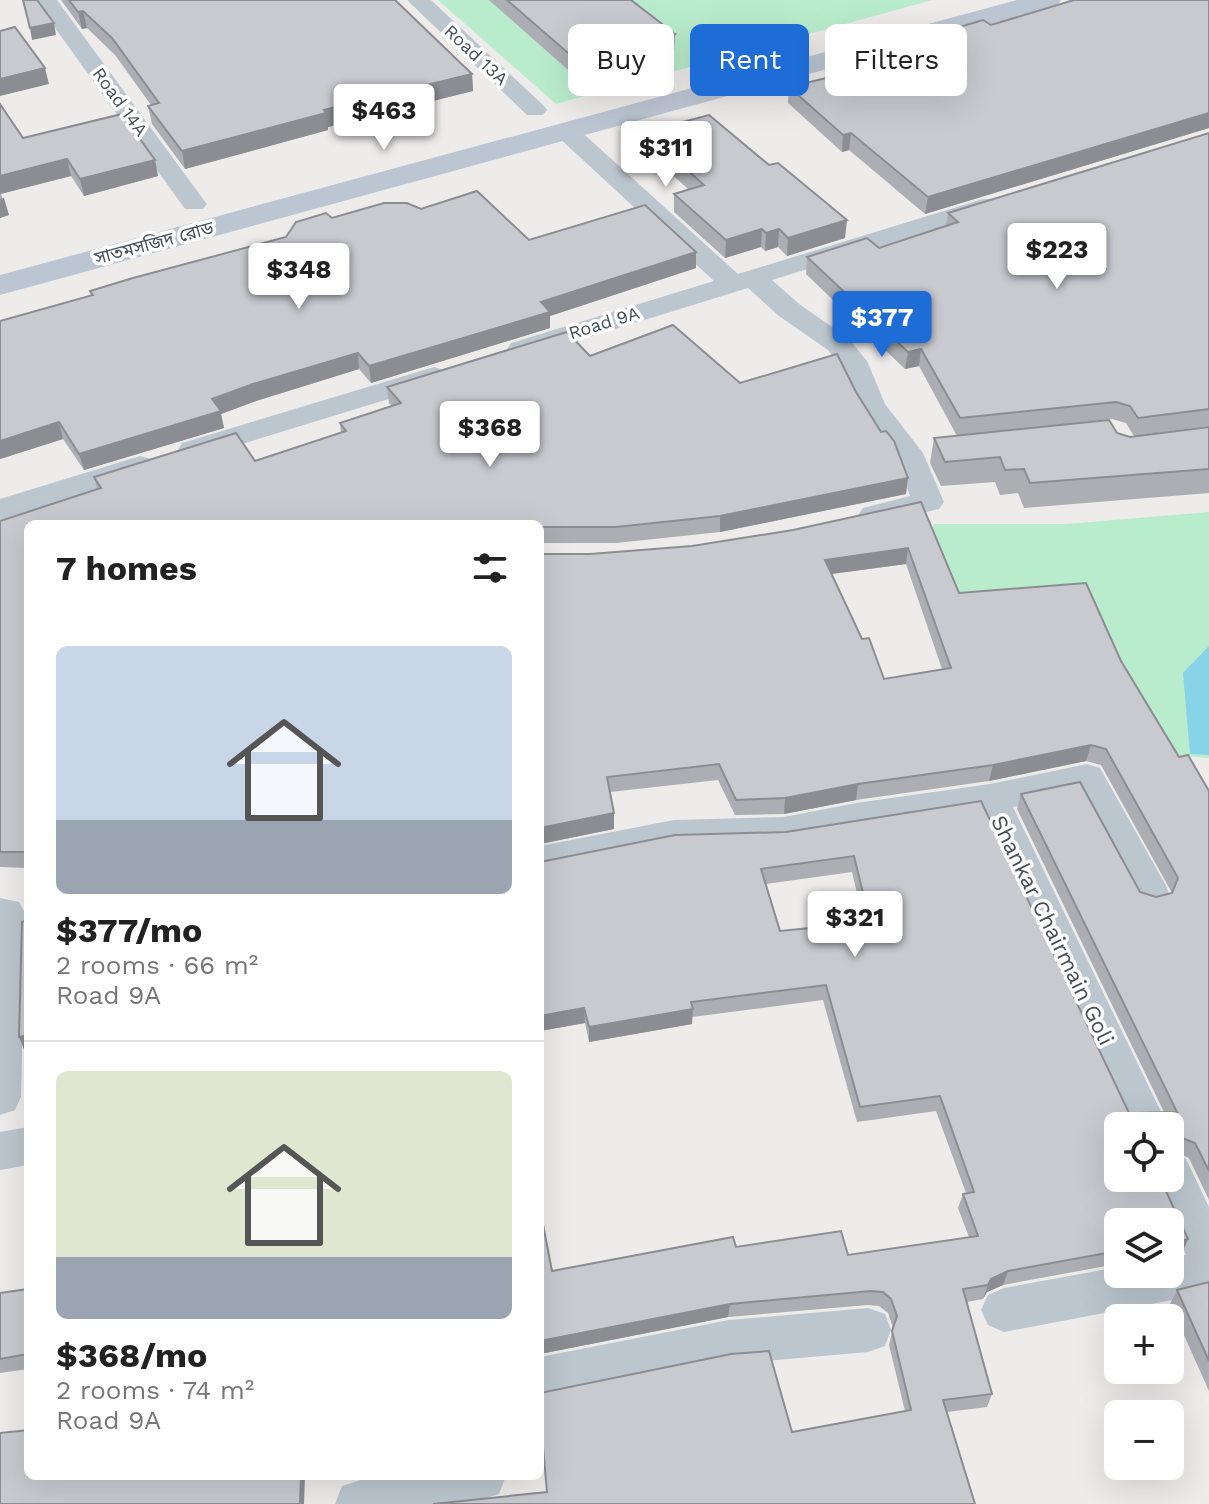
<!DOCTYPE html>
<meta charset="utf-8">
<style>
:root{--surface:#fff;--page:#f2f2f2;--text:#222;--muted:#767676;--line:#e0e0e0;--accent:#1e6cd5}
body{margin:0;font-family:"Work Sans","Noto Sans Bengali",sans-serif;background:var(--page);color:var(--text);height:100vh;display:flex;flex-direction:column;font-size:30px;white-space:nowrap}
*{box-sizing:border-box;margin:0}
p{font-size:26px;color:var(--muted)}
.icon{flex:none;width:44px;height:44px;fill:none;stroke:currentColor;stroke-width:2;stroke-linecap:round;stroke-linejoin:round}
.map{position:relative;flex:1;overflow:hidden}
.sheet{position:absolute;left:24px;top:520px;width:520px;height:960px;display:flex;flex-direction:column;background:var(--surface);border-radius:12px;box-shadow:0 8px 32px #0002}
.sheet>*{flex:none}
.guide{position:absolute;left:568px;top:24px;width:520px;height:72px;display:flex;gap:16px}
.fabs{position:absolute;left:1104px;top:1112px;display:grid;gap:16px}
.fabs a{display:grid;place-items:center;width:80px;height:80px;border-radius:12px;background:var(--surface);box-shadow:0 8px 32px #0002;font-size:40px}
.price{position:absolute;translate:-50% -68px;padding:0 18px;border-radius:8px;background:#fff;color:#222;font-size:26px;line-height:52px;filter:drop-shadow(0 2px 4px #0008)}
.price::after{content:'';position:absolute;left:50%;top:48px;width:24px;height:18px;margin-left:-12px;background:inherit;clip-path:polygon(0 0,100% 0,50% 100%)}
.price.current{background:var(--accent);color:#fff}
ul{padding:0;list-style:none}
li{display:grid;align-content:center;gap:16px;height:424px;padding:0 32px}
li+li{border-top:2px solid var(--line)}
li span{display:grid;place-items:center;height:248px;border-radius:12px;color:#555}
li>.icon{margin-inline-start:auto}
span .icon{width:144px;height:144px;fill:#fffc;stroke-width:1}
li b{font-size:34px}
h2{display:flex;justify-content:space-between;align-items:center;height:96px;padding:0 32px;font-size:34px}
.tag{padding:0 28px;border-radius:12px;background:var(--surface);box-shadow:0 8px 32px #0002;font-size:28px;line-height:72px}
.tag.current{background:var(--accent);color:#fff}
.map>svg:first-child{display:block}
.green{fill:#b9eccd}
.water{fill:#87d3e8}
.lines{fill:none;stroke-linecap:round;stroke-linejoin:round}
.minor{fill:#bcc6ce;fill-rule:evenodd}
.secondary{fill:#bcc6d2;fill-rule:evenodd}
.wall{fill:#acaeb3;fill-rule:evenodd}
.shaded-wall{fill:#8c8d92}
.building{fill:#c8cad0;stroke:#8c8d92;stroke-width:2;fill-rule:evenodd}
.labels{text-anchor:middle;stroke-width:7;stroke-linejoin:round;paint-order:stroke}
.far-street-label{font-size:18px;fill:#444e58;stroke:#fff}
.street-label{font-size:22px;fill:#444e58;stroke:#fff}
</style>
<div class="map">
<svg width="1209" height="1504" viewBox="0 0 1209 1504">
<rect width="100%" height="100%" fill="#eeebeb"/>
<g class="green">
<path d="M438,0H932L556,104Z"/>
<path d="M1209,512V758L1173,755L945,596L929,544L934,524H1067Z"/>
</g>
<path class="water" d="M1209,646V755L1190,754L1183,673Z"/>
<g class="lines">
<g class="minor">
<path d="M35,0H57L203,199L207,204L203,209H185Z"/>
<path d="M407,0H431L543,105L547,110L543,115H527Z"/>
<path d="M566,124L575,126L738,274L983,199H1001L1005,204L1001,209L772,280L799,304L848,338L867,361L885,404L923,453L944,502L939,509L874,525L863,522L858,515L863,508L910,496L894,455L856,406L843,369L828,350L779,316L748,288L531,355L521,358L511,355L507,349L511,343L714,281L557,136L554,131L557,126Z"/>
<path d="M434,367L444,370L448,376L444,382L193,459L182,457L178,450L182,443Z"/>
<path d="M140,456L151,459L155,466L151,473L0,520V499Z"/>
<path d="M1087,764L1100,768L1165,884L1170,895L1165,906L1151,910L1137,906L1077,794L1013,807L1168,1126H1126L979,813L784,845L674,848L540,876V846L674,820L784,817L856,803L990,784Z"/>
<path d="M0,898L19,902L25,913L21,1097L15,1110L0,1115Z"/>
<path d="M28,1127V1165L0,1170V1132Z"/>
<path d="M1170,1153L1186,1159L1209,1207V1293L1004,1332L988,1325L981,1310L988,1295L1004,1288L1118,1267V1274H1170V1258L1186,1255L1150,1178H1170Z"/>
<path d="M868,1308L885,1314L891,1330L885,1346L868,1352L729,1364L540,1403V1357L729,1320Z"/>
<path d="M373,1476H506L499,1494L467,1504H335L342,1486Z"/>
</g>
<path class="secondary" d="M1017,0H1061L1057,6L0,295V275Z"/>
</g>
<g class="wall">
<path d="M61,0H395L472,74L473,91L328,127V130L185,169L152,124L148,106L151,105L115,55L87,28L82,29Z"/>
<path d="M489,0H631L674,51L576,77Z"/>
<path d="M1209,0V128L925,214L849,150L842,152L788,103L789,87L875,67L876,58L932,43L933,35L991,25Z"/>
<path d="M0,104L23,138L155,160L158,176L84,196L71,176L1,194L9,215L0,218Z"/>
<path d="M645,132L845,238L787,256L778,247L765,251L761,247L725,258L674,212V194L688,189L645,150Z"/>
<path d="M1209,133V426L1134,436L1126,423L1112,419L957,436L919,366L905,369L806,274L807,257L879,248L946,226L948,213Z"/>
<path d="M421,209L529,240L696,268L550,316V328L371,383L359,369L256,401L221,414L224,428L84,470L63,439L0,459V321L91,296L90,291L286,237L332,218Z"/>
<path d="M590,356L740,383L856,392L906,494L720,532L616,543H540V524H28V868L0,867V521L97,489L94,477L255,461L341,433L340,423L392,406L389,403L387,387Z"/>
<path d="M1209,427V493L1024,508L1018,493L1000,495L995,482L941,486L930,463L934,438L1117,433L1130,437Z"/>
<path d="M921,502L959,593L1086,583L1121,661L1179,757L1188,755L1209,791V1200L1189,1158L1173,1151V1161L1170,1168V1126H1118V1178H1160L1188,1239L1182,1253L1174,1255L1170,1265V1222H1118V1265L1117,1264L1003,1285L987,1292L983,1299L967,1302L992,1394L987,1407L947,1412L975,1504H433L547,1492L543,1448L540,1449V1393L731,1354L769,1351L792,1432L905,1411L889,1345L893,1328L888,1313L879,1306L868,1305L728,1317L540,1354V1209L552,1271L733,1237L736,1247L841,1231L848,1255L969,1237L958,1208L963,1194L966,1193L936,1111L857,1122L823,1000L692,1017V1024L589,1042L585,1023L540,1031V862L675,835L786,832L981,801L1129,1113L1164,1112L1017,809L1021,794L1080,782L1140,892L1156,897L1172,893L1101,765L1086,761L989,781L856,800L784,814L735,815L718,780L610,792L614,813V829L540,844V554H590L692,546L793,530ZM906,564L942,669L884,679L869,638L862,639L832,574ZM852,872L864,923L780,931L766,884Z"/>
<path d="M1209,1282V1391L1170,1304L1177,1290Z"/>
<path d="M28,1289V1369L0,1373V1293Z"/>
</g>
<g class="shaded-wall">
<path d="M83,11L87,28L82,29L78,12Z"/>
<path d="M54,23L56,35L32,40L30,28Z"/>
<path d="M675,34L674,51L576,77V60Z"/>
<path d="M45,68L49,84L0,96V79Z"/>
<path d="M472,74L473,91L328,127V130L185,169L182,151L324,110Z"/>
<path d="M1209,113V128L925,214L928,197Z"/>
<path d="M851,133L849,150L842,152L843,135Z"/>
<path d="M67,159L71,176L0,194V176Z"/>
<path d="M155,160L158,176L84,196L80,179Z"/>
<path d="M4,198L9,215L0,218V199Z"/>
<path d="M847,220L845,238L787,256L788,238Z"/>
<path d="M762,229L761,247L725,258L726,240Z"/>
<path d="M779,229L778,247L765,251L766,233Z"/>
<path d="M696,252V268L550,316V328L371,383L369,366L541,302Z"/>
<path d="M921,349L919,366L905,369L908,352Z"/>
<path d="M358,353L359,369L256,401L221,414L224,428L84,470L79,454L253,384Z"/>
<path d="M59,422L63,439L0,459V441Z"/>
<path d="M908,478L906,494L720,532V516Z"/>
<path d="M908,548L906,564L823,575L825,560Z"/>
<path d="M1091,745L1086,761L989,781L993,765Z"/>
<path d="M858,784L856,800L784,814L785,798Z"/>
<path d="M614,813V829L540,844V828Z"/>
<path d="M584,1008L585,1023L540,1031V1016Z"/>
<path d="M693,1009L692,1024L589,1042V1027Z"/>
<path d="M28,1035V1052H25L19,1037Z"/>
<path d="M1188,1239L1182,1253L1170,1256L1174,1242Z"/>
<path d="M1008,1271L1003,1285L987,1292L983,1299L988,1285L991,1279Z"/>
<path d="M730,1304L728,1317L540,1354V1341Z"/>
<path d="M301,1476H305L304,1504H300Z"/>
</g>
<g class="building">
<path d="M23,0H37L54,23L30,28Z"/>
<path d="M69,0H395L472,74L324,110L326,113L182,151L148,106L159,103L112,38L83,11L78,12Z"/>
<path d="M507,0H631L675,34L576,60Z"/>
<path d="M1074,0H1209V113L928,197L851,133L843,135L789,87L884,64L876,58L942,40L933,35L983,20L991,25Z"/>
<path d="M15,27L45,68L0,79V31Z"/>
<path d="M0,104L23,138L122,114L155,160L80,179L67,159L0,176Z"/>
<path d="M709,115L769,165L778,163L847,220L788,238L779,229L766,233L762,229L726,240L674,194L704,185L645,132Z"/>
<path d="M1209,133V409L1138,418L1130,406L1116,402L960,418L921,349L908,352L807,257L867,238L879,248L958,222L948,213Z"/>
<path d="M477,191L529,240L645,205L696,252L541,302L550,312L369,366L358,353L253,384L212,399L221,411L79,454L59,422L0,441V321L93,295L90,291L133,278L286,237L296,222L326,213L332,218L384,203H407L421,209Z"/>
<path d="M673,325L740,383L837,354L856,392L881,432L886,431L894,441L908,478L720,516L616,527H540V524H28V852H0V521L101,488L94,477L236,433L255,461L346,431L340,423L401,403L387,387L567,332L590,356Z"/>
<path d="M1109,420L1117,433L1130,437L1209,427V469L1030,483L1024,469L1005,470L1000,457L945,462L934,438Z"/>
<path d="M921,502L959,593L1086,583L1121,661L1179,757L1188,755L1209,791V1171L1195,1143L1177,1136L1173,1139V1161H1170V1126H1118V1178H1160L1188,1239L1174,1242V1257H1170V1222H1118V1251L1008,1271L991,1279L988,1285L963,1289L992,1394L943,1400L975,1504H433L547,1492L542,1436H540V1393L731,1354L769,1351L792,1432L911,1410L892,1331L897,1316L891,1299L883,1292L871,1291L730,1304L540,1341V1209L552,1271L733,1237L736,1247L841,1231L848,1255L978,1236L963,1194L974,1192L940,1096L860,1107L826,985L691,1002L693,1009L589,1027L584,1008L540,1016V862L675,835L786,832L981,801L1129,1113L1177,1112L1021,794L1080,782L1140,892L1156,897L1172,893L1178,878L1106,749L1091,745L993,765L858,784L785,798L736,800L719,764L607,777L614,813L540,828V554H590L692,546L793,530ZM908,548L951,668L884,679L869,638L862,639L825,560ZM854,856L870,922L780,931L761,869Z"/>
<path d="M28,920V1035L19,1037L22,922Z"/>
<path d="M1209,1282V1361L1177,1290Z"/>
<path d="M28,1289V1354L0,1359V1293Z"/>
<path d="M28,1430V1476H301L300,1504H0V1433Z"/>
</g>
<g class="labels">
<g class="far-street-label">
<text transform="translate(476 55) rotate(43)" y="6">Road 13A</text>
<text transform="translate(120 102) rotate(54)" y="6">Road 14A</text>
<text transform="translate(154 243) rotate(-15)" y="6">সাতমসজিদ রোড</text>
<text transform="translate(604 323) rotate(-17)" y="6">Road 9A</text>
</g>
<g class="street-label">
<text transform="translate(1053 930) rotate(64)" y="8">Shankar Chairmain Goli</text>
</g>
</g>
</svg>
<div class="fabs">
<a><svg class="icon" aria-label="locate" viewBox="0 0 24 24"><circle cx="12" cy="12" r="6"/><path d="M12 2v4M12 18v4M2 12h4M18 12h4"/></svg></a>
<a><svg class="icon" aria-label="layers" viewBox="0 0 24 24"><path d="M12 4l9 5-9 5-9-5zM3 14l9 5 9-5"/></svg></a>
<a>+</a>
<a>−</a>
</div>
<b class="price" style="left:384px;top:152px">$463</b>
<b class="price" style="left:666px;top:189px">$311</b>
<b class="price" style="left:1057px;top:291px">$223</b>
<b class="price" style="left:299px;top:311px">$348</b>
<b class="price current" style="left:882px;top:359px">$377</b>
<b class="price" style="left:490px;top:469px">$368</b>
<b class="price" style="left:855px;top:959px">$321</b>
<div class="guide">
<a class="tag">Buy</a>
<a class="tag current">Rent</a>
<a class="tag">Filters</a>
</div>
<section class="sheet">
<h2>7 homes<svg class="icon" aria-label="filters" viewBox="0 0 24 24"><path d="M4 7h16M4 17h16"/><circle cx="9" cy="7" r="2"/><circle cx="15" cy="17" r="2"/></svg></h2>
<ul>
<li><span style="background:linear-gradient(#c9d6e8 70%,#9aa5b1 0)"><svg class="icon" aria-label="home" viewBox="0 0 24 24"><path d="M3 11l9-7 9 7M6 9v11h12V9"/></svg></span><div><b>$377/mo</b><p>2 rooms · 66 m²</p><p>Road 9A</p></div></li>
<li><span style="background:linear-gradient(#dfe7d0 75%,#9aa5b1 0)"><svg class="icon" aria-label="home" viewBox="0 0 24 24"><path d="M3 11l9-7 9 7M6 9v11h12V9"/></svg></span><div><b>$368/mo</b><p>2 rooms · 74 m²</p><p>Road 9A</p></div></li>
</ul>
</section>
</div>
